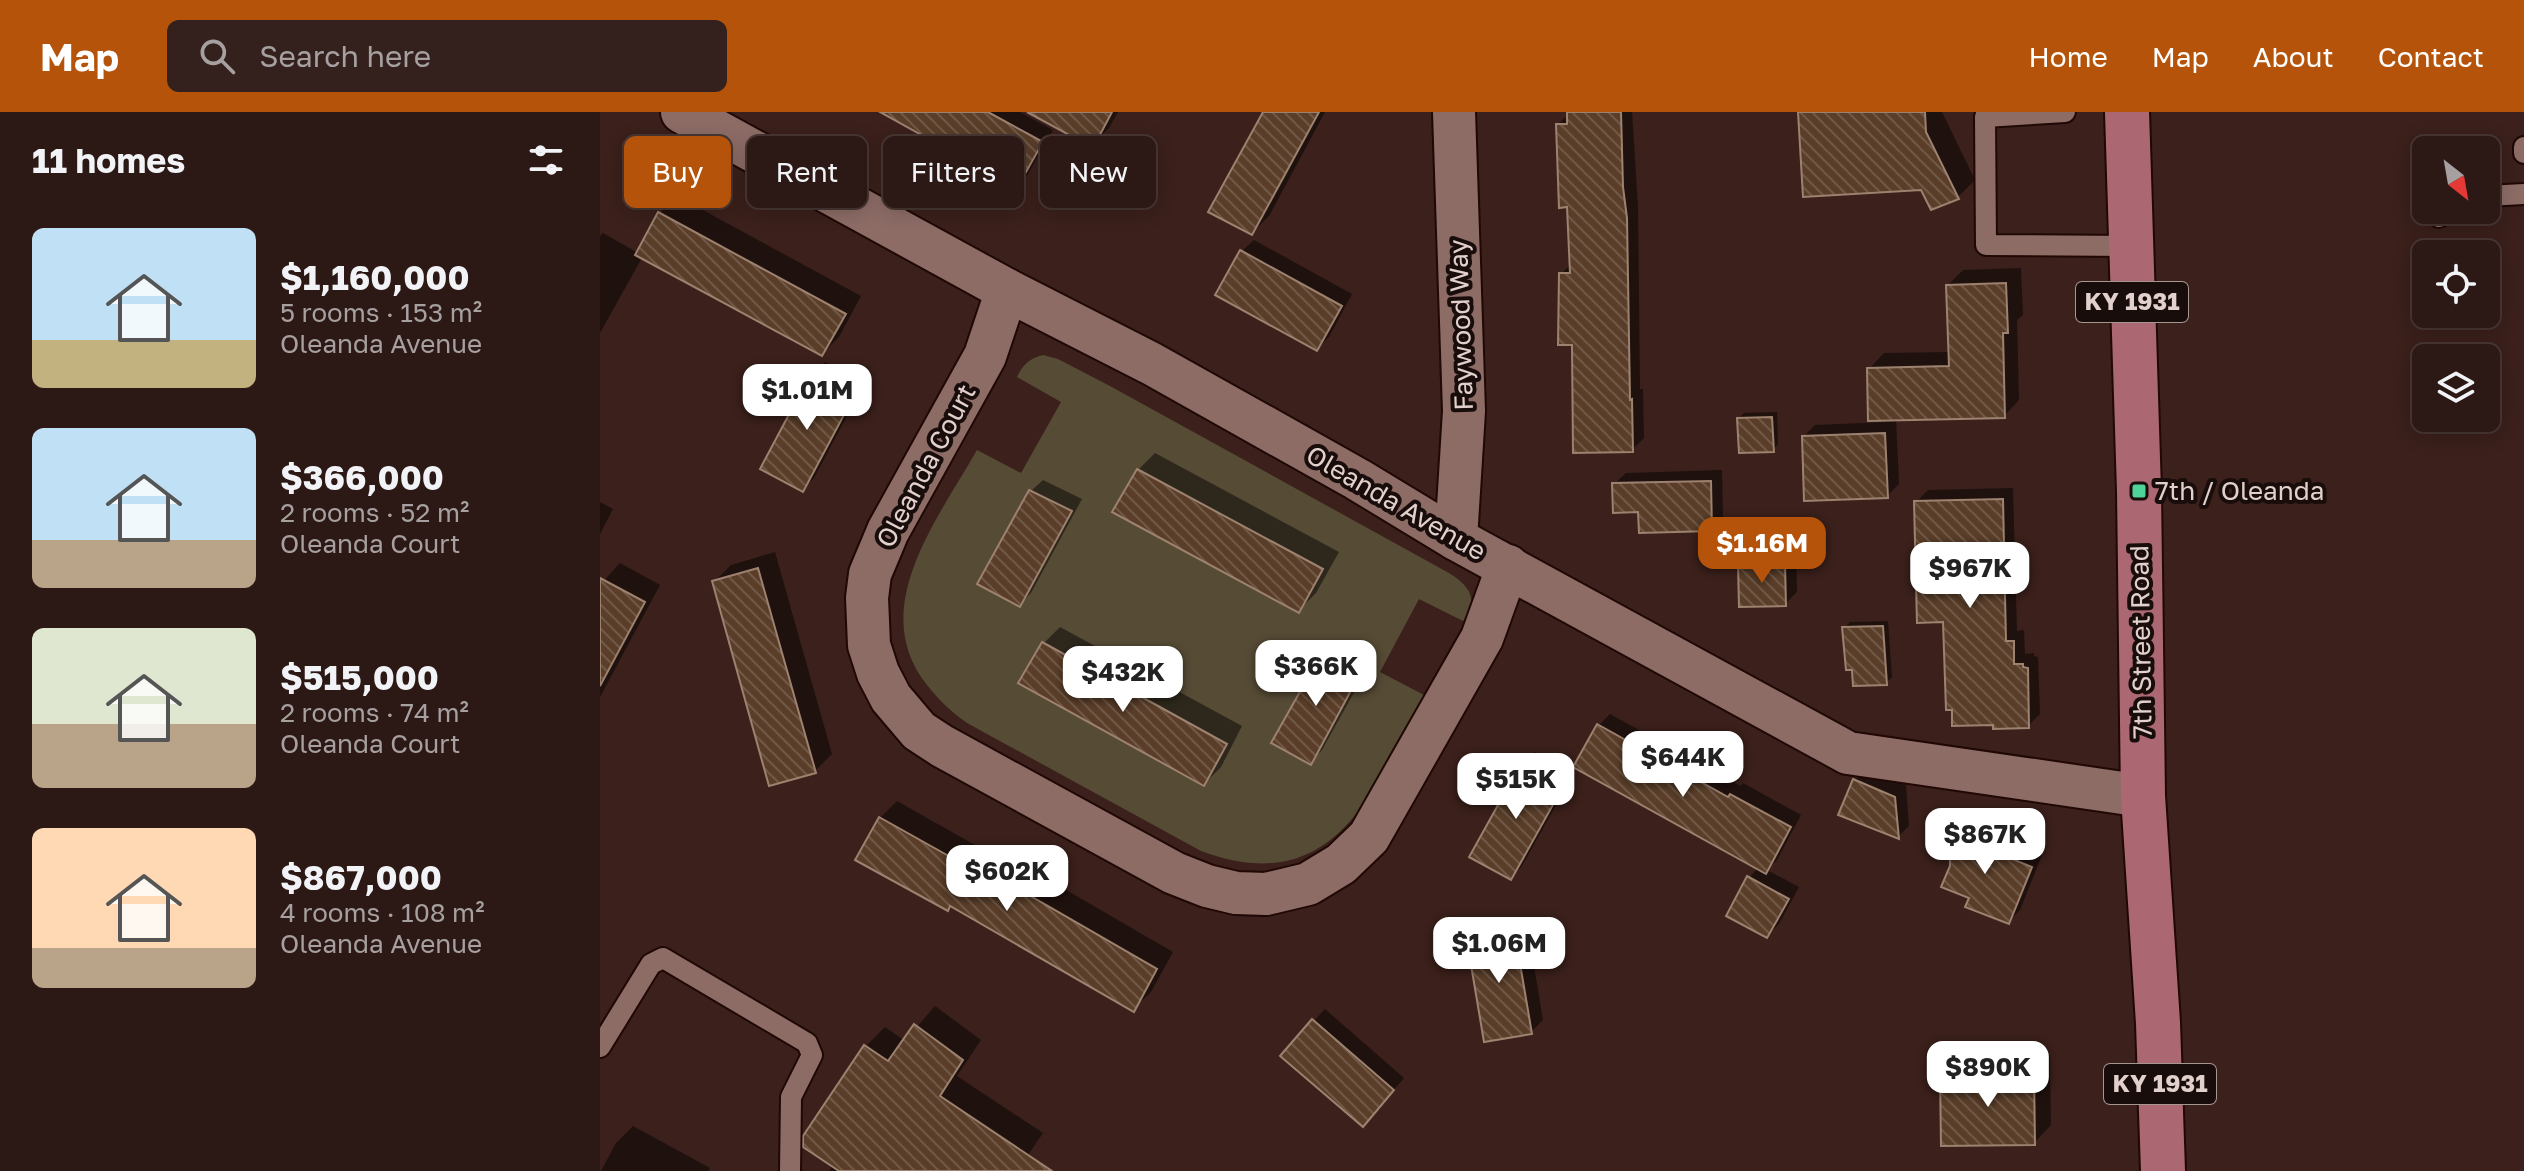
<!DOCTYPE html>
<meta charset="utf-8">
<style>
:root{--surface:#2c1814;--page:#34211d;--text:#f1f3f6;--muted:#a6a0a0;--line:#483734;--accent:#b45309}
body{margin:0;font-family:"Golos Text",sans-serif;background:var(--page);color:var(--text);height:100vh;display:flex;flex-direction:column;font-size:30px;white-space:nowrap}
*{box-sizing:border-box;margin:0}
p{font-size:26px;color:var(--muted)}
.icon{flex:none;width:44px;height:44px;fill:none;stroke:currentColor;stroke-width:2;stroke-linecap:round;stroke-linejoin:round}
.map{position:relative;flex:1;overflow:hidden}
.side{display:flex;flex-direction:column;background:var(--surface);width:600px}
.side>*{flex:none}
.guide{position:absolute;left:24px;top:24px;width:760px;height:72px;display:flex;gap:16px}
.needle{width:52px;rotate:149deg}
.tools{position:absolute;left:1812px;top:24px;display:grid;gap:16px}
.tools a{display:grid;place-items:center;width:88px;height:88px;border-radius:12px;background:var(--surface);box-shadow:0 4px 20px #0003,0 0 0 2px var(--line);font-size:40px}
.price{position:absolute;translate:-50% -68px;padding:0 18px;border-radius:16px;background:#fff;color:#222;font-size:26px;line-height:52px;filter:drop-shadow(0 2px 4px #0008)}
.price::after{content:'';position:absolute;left:50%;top:48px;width:24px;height:18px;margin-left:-12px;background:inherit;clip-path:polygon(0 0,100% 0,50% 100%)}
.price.on{background:var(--accent);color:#fff}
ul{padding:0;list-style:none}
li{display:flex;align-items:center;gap:24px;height:200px;padding:0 32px}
li span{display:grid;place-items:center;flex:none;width:224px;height:160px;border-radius:12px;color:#555}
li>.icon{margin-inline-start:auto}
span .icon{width:96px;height:96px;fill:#fffc;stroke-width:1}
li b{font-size:34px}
h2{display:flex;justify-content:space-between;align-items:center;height:96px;padding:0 32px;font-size:34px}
.pill{padding:0 28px;border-radius:12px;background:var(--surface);box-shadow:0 4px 20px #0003,0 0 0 2px var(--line);font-size:28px;line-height:72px}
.pill.on{background:var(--accent);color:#fff}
header{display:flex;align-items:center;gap:48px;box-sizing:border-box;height:112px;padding:0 40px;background:var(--accent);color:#fff}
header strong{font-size:38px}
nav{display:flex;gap:44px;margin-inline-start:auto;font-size:28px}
.search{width:560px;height:72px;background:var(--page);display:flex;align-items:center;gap:20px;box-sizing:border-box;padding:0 28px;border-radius:12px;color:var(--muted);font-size:30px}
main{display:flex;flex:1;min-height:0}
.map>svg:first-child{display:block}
.green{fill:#564b35}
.shadow{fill:#0007}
.building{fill:url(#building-back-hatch);stroke:#9d826f;stroke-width:2}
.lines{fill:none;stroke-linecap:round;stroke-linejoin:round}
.service-casing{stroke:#200805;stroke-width:24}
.minor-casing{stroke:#200805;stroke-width:46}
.primary-casing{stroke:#200805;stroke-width:48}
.service{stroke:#8d6c66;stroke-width:20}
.minor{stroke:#8d6c66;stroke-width:42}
.primary{stroke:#ab6873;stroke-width:44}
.poi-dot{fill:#50d398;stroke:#190d0b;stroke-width:3}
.labels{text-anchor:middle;stroke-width:8;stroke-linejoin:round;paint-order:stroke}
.shield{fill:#190d0b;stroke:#a69692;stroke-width:2}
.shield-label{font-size:24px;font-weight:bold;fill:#e2d0cc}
.street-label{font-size:26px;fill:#e2d0cc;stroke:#190d0b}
.poi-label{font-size:26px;fill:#e2d0cc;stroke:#190d0b;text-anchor:start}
</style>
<header>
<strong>Map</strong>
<div class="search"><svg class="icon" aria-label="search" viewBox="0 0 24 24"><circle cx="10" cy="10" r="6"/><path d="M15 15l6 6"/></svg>Search here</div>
<nav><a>Home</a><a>Map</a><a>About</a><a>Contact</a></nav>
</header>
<main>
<section class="side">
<h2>11 homes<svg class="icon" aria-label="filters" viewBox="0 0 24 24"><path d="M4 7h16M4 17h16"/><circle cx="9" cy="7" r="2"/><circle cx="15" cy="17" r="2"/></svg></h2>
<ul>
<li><span style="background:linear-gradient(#bfe0f5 70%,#c2b280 0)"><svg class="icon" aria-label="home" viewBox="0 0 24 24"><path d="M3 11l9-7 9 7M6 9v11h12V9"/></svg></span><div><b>$1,160,000</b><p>5 rooms · 153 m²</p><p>Oleanda Avenue</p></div></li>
<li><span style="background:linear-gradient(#bfe0f5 70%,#b9a48a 0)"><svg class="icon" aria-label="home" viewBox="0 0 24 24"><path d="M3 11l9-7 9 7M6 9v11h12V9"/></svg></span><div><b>$366,000</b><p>2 rooms · 52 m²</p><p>Oleanda Court</p></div></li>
<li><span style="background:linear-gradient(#dfe7d0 60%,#b9a48a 0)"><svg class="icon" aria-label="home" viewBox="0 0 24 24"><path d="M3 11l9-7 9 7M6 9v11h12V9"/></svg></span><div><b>$515,000</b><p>2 rooms · 74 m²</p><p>Oleanda Court</p></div></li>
<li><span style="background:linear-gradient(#ffd9b3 75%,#b9a48a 0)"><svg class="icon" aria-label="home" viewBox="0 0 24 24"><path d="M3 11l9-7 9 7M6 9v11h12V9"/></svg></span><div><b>$867,000</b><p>4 rooms · 108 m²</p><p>Oleanda Avenue</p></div></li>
</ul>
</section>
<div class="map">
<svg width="1924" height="1059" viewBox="0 0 1924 1059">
<defs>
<pattern id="building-back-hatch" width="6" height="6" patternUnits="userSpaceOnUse" patternTransform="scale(2)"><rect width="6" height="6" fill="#5a3e29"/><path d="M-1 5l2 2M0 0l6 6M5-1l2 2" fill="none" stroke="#715947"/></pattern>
</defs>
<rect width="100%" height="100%" fill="#3b201b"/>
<path class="green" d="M443,243L458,247L510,274L849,461C869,473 880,488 863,509L819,487L780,560L824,583C774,679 735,789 601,739L367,611C351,600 339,588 327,573C266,497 338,407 377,338L421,361L461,290L417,265C423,252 429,247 443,243Z"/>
<g class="shadow">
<path d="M328,0H420L453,18L428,62L417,74Z"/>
<path d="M458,0H518L509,16L492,33Z"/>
<path d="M665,0H725L669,104L652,121Z"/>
<path d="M970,0H1032L1038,94L1040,277H1043L1044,326L1032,338L974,231L961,162L972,151L969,93L958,13Z"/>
<path d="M1200,0H1342L1375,68L1358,85L1322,76Z"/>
<path d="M77,84L261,184L239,225L222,242L43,144L0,221V124L3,121L38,141L60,101Z"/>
<path d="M654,128L752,182L729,225L717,237L618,182L642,139Z"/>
<path d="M1421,156L1423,203L1417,208L1419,288L1404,304L1296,306L1299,372L1287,384L1204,324L1215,313L1285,310L1269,257L1284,241L1350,240L1348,173L1363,158Z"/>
<path d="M225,250L264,272L214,366L202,377L163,356L213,262Z"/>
<path d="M1177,300L1178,332L1173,338L1139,306L1144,301Z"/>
<path d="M555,341L739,440L716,481L699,498L538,358Z"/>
<path d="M1122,358L1123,406L1112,417L1040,398L1014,372L1026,361Z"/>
<path d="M443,368L482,387L431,481L419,493L431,379Z"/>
<path d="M1413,376L1417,519L1424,518L1425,542L1434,541V544L1438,545L1440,602L1428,614L1345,508L1316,390L1328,378Z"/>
<path d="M0,390L13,397L0,422Z"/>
<path d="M175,440L232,642L215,659L114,470L131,453Z"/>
<path d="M1196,440L1197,480L1185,492L1140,453L1152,442Z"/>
<path d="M20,451L60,473L0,585V473Z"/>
<path d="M1288,509L1292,565L1286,571L1253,556L1245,515L1250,510Z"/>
<path d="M460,515L642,614L621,655L604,672L443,532Z"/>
<path d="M736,528L772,548L722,638L710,650L674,630L724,540Z"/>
<path d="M1010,602L1140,674L1143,671L1201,703L1177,748L1167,758L1199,775L1179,812L1167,824L1149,766L1158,756L999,613Z"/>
<path d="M935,640L974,661L922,754L911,766L923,651Z"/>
<path d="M1266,657L1306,673L1309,714L1298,725L1255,668Z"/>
<path d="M297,689L389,741L394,736L573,840L551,880L533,897L351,792L280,706Z"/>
<path d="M1362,704L1403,720L1400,726L1442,743L1420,798L1408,810L1372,785L1352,754L1351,715Z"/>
<path d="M926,805L943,908L931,920L868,824L880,812Z"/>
<path d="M335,894L381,928L357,964L443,1021L420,1055L426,1059H230L265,935L285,915L305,929Z"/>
<path d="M725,897L804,966L774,1001L714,909Z"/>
<path d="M1450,943L1451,1013L1434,1031L1342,962L1359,945Z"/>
<path d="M33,1014L110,1056L108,1059H1L16,1031Z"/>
</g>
<g class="building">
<path d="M280,0H388L443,30L417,76Z"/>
<path d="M427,0H512L493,36Z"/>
<path d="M663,0H719L652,123L608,100Z"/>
<path d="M967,0H1021L1023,75L1027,106L1030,288L1032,287L1033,340L973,341L972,233H958L959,161H970L967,95L959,96L956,12H967Z"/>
<path d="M1198,0H1325L1326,20L1359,87L1331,98L1321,78L1203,85Z"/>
<path d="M58,100L246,202L222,244L35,143Z"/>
<path d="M640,138L742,194L717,239L615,183Z"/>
<path d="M1406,171L1408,221H1403L1405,306L1268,309L1267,256L1349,254L1346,173Z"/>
<path d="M211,261L254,284L203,380L160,357Z"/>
<path d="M1172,305L1174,340L1139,341L1137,306Z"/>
<path d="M1285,321L1288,386L1204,389L1202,324Z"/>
<path d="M537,357L723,457L699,501L512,400Z"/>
<path d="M1111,369L1112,419L1039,421L1038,400L1013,401L1012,371Z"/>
<path d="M429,378L472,399L420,495L377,472Z"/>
<path d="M1403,387L1406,529H1414V552H1423V555L1428,556L1429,616L1393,617V613L1352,614V598H1346L1343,510L1317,511L1314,389Z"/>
<path d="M1185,451L1186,494L1139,495L1138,452Z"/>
<path d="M158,456L216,661L169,674L112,469Z"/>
<path d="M0,466L45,490L0,574Z"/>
<path d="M1283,514L1287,573L1253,574L1252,558H1246L1242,515Z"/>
<path d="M442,530L627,632L604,674L418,571Z"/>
<path d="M723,539L761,560L711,653L671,631Z"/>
<path d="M997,612L1128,685L1130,682L1191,715L1166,762L973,655Z"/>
<path d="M922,650L964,673L911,768L869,745Z"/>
<path d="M1253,667L1295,685L1299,727L1238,703Z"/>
<path d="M279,705L372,757L375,752L557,857L534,900L350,794L348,799L255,748Z"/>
<path d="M1349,714L1393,732L1390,738L1432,755L1409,812L1365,795L1369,786L1341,775L1350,754Z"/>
<path d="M1147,764L1189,787L1167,826L1126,804Z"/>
<path d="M914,816L932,922L884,930L866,823Z"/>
<path d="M712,907L794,978L763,1015L680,944Z"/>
<path d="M314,912L363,948L340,984L452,1059H239L203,1035V1024L264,933L288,949Z"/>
<path d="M1434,960L1435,1033L1341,1034L1340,961Z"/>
</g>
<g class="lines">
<defs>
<g id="service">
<path d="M1465,0L1385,5L1386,133L1530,134"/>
<path d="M1924,35V41"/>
<path d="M1886,84L1924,82"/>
<path d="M1839,105L1854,98"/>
<path d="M0,935L51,852L63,846L207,931L212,943L191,985L190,1059"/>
</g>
<g id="minor">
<path d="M82,0L407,178L552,252L757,367L856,427L1248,641L1543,684"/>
<path d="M854,0L864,299L856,427"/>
<path d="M407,178L385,244L288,419L270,462L267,486L269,533L278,561L291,586L319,619L342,634L574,761L607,774L636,781L666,782L708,772L741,752L769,725L882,526L908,454"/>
</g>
<path id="primary" d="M1527,0L1539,379L1543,684L1558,911L1563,1059"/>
</defs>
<use href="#service" class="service-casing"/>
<use href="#minor" class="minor-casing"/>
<use href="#primary" class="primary-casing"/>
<use href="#service" class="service"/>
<use href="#minor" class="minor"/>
<use href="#primary" class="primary"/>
</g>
<rect class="poi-dot" x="1531" y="371" width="16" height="16" rx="4"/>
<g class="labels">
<g class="shield">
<rect x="1476" y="170" width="112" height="40" rx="6"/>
<rect x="1504" y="952" width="112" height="40" rx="6"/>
</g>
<g class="shield-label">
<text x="1532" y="198">KY 1931</text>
<text x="1560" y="980">KY 1931</text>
</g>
<g class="street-label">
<text transform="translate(861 213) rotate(-92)" y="9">Faywood Way</text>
<text transform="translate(326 354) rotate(-62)" y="9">Oleanda Court</text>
<text transform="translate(796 391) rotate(30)" y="9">Oleanda Avenue</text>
<text transform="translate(1541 530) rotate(-91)" y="9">7th Street Road</text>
</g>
<g class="poi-label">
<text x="1555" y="388">7th / Oleanda</text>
</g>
</g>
</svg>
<div class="tools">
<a><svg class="needle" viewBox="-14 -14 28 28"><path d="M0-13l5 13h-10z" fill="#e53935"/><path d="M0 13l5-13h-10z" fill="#a6a0a0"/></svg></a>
<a><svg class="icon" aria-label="locate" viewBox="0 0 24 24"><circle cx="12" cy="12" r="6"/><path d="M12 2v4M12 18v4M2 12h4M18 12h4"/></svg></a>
<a><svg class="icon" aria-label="layers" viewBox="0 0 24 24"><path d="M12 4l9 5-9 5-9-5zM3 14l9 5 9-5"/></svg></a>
</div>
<b class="price" style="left:207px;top:320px">$1.01M</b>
<b class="price on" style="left:1162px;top:473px">$1.16M</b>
<b class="price" style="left:1370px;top:498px">$967K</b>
<b class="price" style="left:716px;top:596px">$366K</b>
<b class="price" style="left:523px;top:602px">$432K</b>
<b class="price" style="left:1083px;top:687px">$644K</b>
<b class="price" style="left:916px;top:709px">$515K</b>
<b class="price" style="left:1385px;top:764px">$867K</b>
<b class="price" style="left:407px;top:801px">$602K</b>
<b class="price" style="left:899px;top:873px">$1.06M</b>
<b class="price" style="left:1388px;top:997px">$890K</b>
<div class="guide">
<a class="pill on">Buy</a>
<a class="pill">Rent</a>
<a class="pill">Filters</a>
<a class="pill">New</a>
</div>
</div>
</main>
